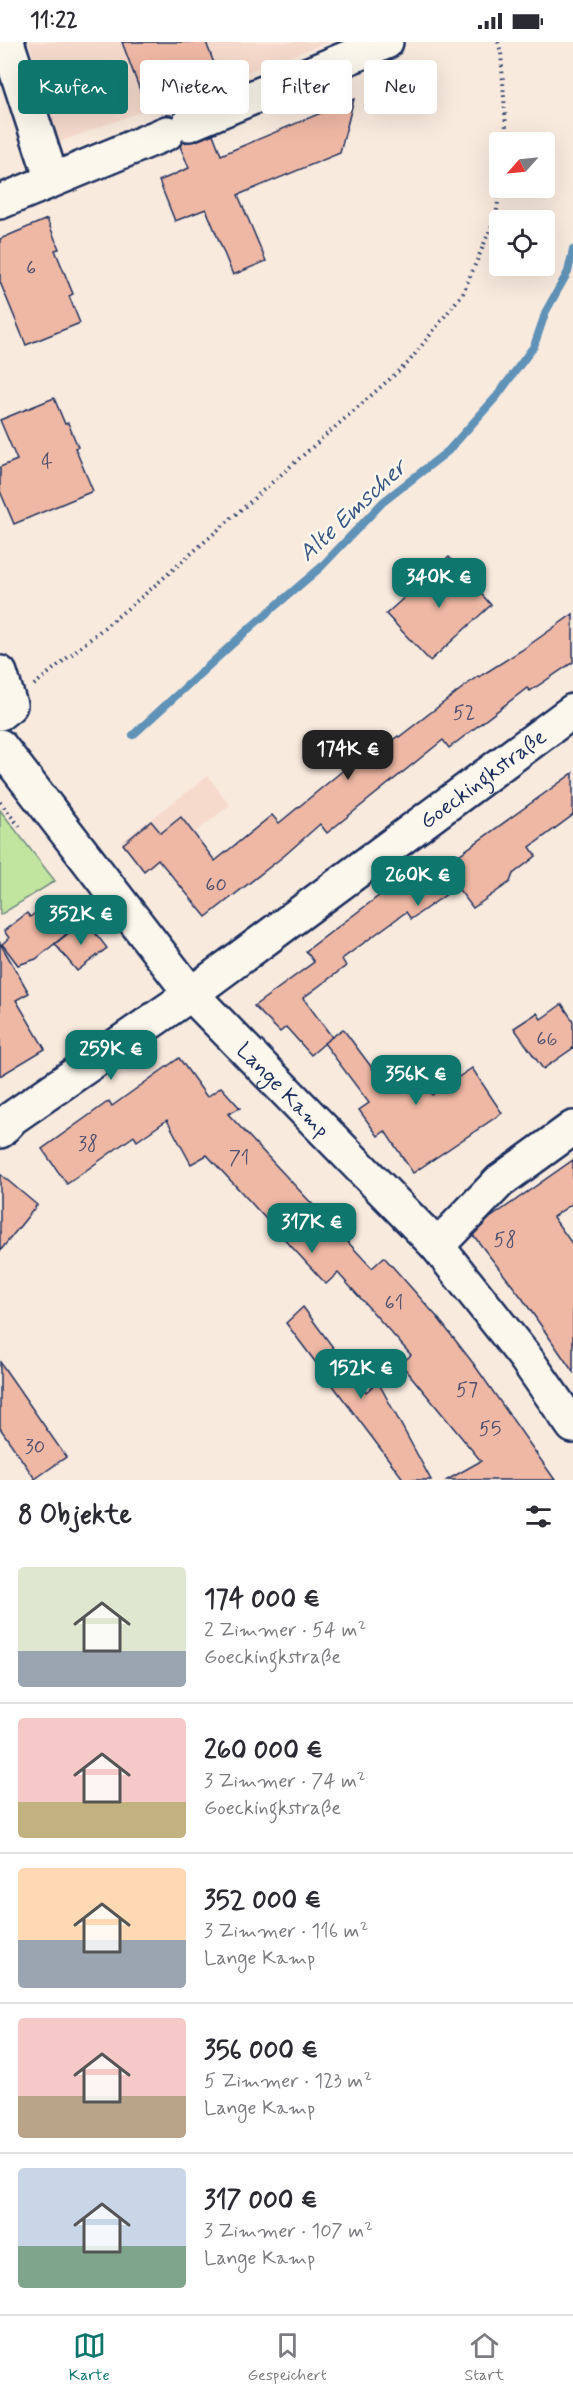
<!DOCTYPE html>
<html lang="de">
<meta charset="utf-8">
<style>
:root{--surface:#fff;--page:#f2f2f3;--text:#2b2b33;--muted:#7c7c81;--line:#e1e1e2;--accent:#0f766e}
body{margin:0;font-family:Mynerve,sans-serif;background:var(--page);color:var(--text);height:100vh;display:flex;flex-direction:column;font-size:22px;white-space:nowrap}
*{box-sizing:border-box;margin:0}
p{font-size:20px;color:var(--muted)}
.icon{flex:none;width:33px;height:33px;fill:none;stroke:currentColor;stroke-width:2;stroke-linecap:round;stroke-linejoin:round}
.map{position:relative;height:1438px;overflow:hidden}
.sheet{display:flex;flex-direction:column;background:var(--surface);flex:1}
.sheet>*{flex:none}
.guide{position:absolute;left:18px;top:18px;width:537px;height:54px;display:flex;gap:12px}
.needle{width:39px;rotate:243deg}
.fabs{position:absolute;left:489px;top:90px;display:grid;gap:12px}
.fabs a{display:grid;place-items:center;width:66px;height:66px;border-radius:6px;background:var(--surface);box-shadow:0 6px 24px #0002;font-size:30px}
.price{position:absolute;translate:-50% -51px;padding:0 14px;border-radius:12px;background:var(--accent);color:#fff;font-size:20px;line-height:39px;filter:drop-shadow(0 2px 3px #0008)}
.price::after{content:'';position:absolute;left:50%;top:36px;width:18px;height:14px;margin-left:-9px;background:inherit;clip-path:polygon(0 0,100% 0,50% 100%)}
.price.active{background:#222;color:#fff}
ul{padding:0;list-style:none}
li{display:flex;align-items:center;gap:18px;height:150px;padding:0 18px}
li+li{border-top:2px solid var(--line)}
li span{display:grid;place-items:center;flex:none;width:168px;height:120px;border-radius:6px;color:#555}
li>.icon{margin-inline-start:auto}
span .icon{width:72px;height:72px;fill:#fffc;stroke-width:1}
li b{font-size:26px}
h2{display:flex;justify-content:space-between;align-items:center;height:72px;padding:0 18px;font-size:26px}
.chip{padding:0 21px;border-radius:6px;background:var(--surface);box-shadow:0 6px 24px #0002;font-size:21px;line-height:54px}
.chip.active{background:var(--accent);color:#fff}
.status{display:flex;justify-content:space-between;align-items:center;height:42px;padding:0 30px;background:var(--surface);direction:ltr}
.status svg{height:16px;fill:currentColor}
.menu{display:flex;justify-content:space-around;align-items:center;height:84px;border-top:2px solid var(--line);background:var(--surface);font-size:16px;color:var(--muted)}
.menu a{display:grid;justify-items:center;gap:3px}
.menu .active{color:var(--accent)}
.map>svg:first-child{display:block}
.built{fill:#f6dbcd}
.green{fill:#c1e59f;stroke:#6e8a7e;stroke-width:1.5}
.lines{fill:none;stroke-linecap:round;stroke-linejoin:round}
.stream{stroke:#6192b7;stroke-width:8}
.building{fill:#efb8a4;stroke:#1b2f5e;stroke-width:1.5}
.minor-casing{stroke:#1b2f5e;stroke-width:38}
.path{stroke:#1b2f5e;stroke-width:4;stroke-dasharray:1.5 4.5;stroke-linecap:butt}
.minor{stroke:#fbf7ec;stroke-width:33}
.labels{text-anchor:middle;stroke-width:5;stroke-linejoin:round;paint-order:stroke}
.number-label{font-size:20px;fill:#505170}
.street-label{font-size:22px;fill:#1b2f5e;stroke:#fbf7ec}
.water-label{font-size:24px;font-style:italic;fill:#385883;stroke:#fbf7ec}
</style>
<div class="status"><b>11:22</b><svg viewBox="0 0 49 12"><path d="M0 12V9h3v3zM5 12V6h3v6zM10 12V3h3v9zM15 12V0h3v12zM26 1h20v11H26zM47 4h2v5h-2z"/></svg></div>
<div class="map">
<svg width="573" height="1438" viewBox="0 0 573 1438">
<rect width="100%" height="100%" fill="#f9eade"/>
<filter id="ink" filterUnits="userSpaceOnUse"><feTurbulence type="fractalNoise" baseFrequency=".0167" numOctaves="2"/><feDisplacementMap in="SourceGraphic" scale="12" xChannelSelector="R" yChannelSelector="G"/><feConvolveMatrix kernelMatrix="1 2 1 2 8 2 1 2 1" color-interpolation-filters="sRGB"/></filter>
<g filter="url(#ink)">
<g class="built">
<path d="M29,0H329L59,100Z"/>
<path d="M208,734L230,763L145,830L121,800Z"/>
</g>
<path class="green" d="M0,768L55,839L0,873Z"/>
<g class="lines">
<path class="stream" d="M133,693L252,584L320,526L383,460L448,409L497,354L534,304L546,269L568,230L573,208"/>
</g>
<g class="building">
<path d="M122,0H206L215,24L141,51Z"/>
<path d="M354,57L340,111L238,153L266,219L233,233L206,167L175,179L159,139L189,126L180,104L182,101L196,99L213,92L221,113Z"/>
<path d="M47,177L59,207L55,208L73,252L69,254L80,281L26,303L0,240V197Z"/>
<path d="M54,356L65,382L68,381L78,405L75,406L93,449L14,482L0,449V425L17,418L0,378Z"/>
<path d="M449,515L491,563L430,619L386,572Z"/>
<path d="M573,572V620L530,649L527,646L449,706L443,698L327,791L320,782L285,813L206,875L158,817L144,829L123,802L151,779L161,791L181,775L215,819L272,773L279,781L346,726L349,730L398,694L399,695L478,634L479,635L522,608Z"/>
<path d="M573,731V773L530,805L536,814L513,832L510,840L473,866L457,845L411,877L406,870L342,917L346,924L303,956L332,995L311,1013L286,985L280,990L254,964L314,920L306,909L388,847L409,833L417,843Z"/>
<path d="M48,861L70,889L36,917L18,923L2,902L9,896L4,889L27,871L30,875Z"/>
<path d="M85,878L107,906L77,929L55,902Z"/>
<path d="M0,901L29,951L16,958L45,1007L0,1034Z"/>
<path d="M562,962L573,979V1006L543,1027L514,986L537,971L541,977Z"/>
<path d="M343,987L384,1042L412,1023L432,1053L472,1026L502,1071L413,1131L385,1089L378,1094L359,1068L369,1061L324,1001Z"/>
<path d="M179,1016L207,1055L221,1045L240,1066L228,1072L372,1226L384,1215L438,1276L473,1321L555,1438H447L481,1419L401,1322L411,1313L338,1231L326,1242L207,1113L191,1122L167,1078L137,1099L134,1094L67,1142L42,1107L109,1059L112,1064Z"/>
<path d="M573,1118V1161L553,1175L573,1203V1330L522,1256L473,1193L490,1176Z"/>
<path d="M0,1132L37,1163L0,1209Z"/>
<path d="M303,1265L366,1350L378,1340L431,1438H404L286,1281Z"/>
<path d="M0,1320L66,1415L35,1437L0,1386Z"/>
</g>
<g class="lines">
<defs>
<g id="minor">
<path d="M7,0L52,138"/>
<path d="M189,82L386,0"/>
<path d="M0,160L167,91"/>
<path d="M0,631L10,663L0,671"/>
<path id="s1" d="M0,704L191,952L437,1204L525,1315L573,1384"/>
<path id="s2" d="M0,1089L12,1076L191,952L573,669"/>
<path d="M437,1204L500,1139L573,1086"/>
</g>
</defs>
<use href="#minor" class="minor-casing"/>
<g class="path">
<path d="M498,0L501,10L507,100"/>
<path d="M34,643L144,553L408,321L463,251L496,174L500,146"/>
<path d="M0,760L20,785"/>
</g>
<use href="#minor" class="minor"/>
</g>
</g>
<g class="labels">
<g class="number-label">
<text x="31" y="232">6</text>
<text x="47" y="426">4</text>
<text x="464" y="677">52</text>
<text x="216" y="849">60</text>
<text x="547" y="1003">66</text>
<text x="88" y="1108">38</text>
<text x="239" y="1122">71</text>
<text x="505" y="1204">58</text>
<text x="394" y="1267">61</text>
<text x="467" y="1354">57</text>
<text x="490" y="1393">55</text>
<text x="35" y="1411">30</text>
</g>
<g class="street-label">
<text dy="8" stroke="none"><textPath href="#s2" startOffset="598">Goeckingkstraße</textPath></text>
<text dy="8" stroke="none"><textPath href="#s1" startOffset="446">Lange Kamp</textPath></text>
</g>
<g class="water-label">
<text transform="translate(352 468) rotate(-43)" y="8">Alte Emscher</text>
</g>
</g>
</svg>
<div class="fabs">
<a><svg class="needle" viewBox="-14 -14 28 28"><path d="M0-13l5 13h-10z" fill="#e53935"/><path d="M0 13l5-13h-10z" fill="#7c7c81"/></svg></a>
<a><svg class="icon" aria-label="locate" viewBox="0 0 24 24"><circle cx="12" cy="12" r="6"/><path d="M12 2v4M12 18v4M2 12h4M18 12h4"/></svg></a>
</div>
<b class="price" style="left:439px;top:567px">340K €</b>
<b class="price active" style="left:348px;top:739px">174K €</b>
<b class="price" style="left:418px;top:865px">260K €</b>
<b class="price" style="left:81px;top:904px">352K €</b>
<b class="price" style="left:111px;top:1039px">259K €</b>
<b class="price" style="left:416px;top:1064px">356K €</b>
<b class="price" style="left:312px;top:1212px">317K €</b>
<b class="price" style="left:361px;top:1358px">152K €</b>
<div class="guide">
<a class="chip active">Kaufen</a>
<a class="chip">Mieten</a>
<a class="chip">Filter</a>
<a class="chip">Neu</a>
</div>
</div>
<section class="sheet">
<h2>8 Objekte<svg class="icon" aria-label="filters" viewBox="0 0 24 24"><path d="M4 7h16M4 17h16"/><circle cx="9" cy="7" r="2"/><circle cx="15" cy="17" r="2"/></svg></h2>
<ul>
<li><span style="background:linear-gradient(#dfe7d0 70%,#9aa5b1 0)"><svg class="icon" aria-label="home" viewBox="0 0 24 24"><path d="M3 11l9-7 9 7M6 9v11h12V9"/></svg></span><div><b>174 000 €</b><p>2 Zimmer · 54 m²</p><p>Goeckingkstraße</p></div></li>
<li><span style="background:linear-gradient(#f6c9c9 70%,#c2b280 0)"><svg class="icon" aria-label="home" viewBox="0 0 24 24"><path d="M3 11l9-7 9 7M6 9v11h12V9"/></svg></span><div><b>260 000 €</b><p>3 Zimmer · 74 m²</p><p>Goeckingkstraße</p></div></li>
<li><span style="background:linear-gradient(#ffd9b3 60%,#9aa5b1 0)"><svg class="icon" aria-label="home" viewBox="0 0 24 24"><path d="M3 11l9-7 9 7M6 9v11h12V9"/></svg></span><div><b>352 000 €</b><p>3 Zimmer · 116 m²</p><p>Lange Kamp</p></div></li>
<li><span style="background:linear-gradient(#f6c9c9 65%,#b9a48a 0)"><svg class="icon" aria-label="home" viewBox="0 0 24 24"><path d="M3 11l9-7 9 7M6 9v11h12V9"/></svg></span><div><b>356 000 €</b><p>5 Zimmer · 123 m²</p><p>Lange Kamp</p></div></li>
<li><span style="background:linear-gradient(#c9d6e8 65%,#7fa58c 0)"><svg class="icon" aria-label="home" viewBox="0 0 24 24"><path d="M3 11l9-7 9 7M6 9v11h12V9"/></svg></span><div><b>317 000 €</b><p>3 Zimmer · 107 m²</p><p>Lange Kamp</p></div></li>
</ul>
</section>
<nav class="menu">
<a class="active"><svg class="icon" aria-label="map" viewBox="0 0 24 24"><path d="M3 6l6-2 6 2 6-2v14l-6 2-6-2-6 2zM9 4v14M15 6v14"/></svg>Karte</a>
<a><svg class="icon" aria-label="saved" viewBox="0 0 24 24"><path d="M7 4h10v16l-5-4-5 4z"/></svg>Gespeichert</a>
<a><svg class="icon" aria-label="home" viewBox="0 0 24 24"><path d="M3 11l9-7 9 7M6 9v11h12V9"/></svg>Start</a>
</nav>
